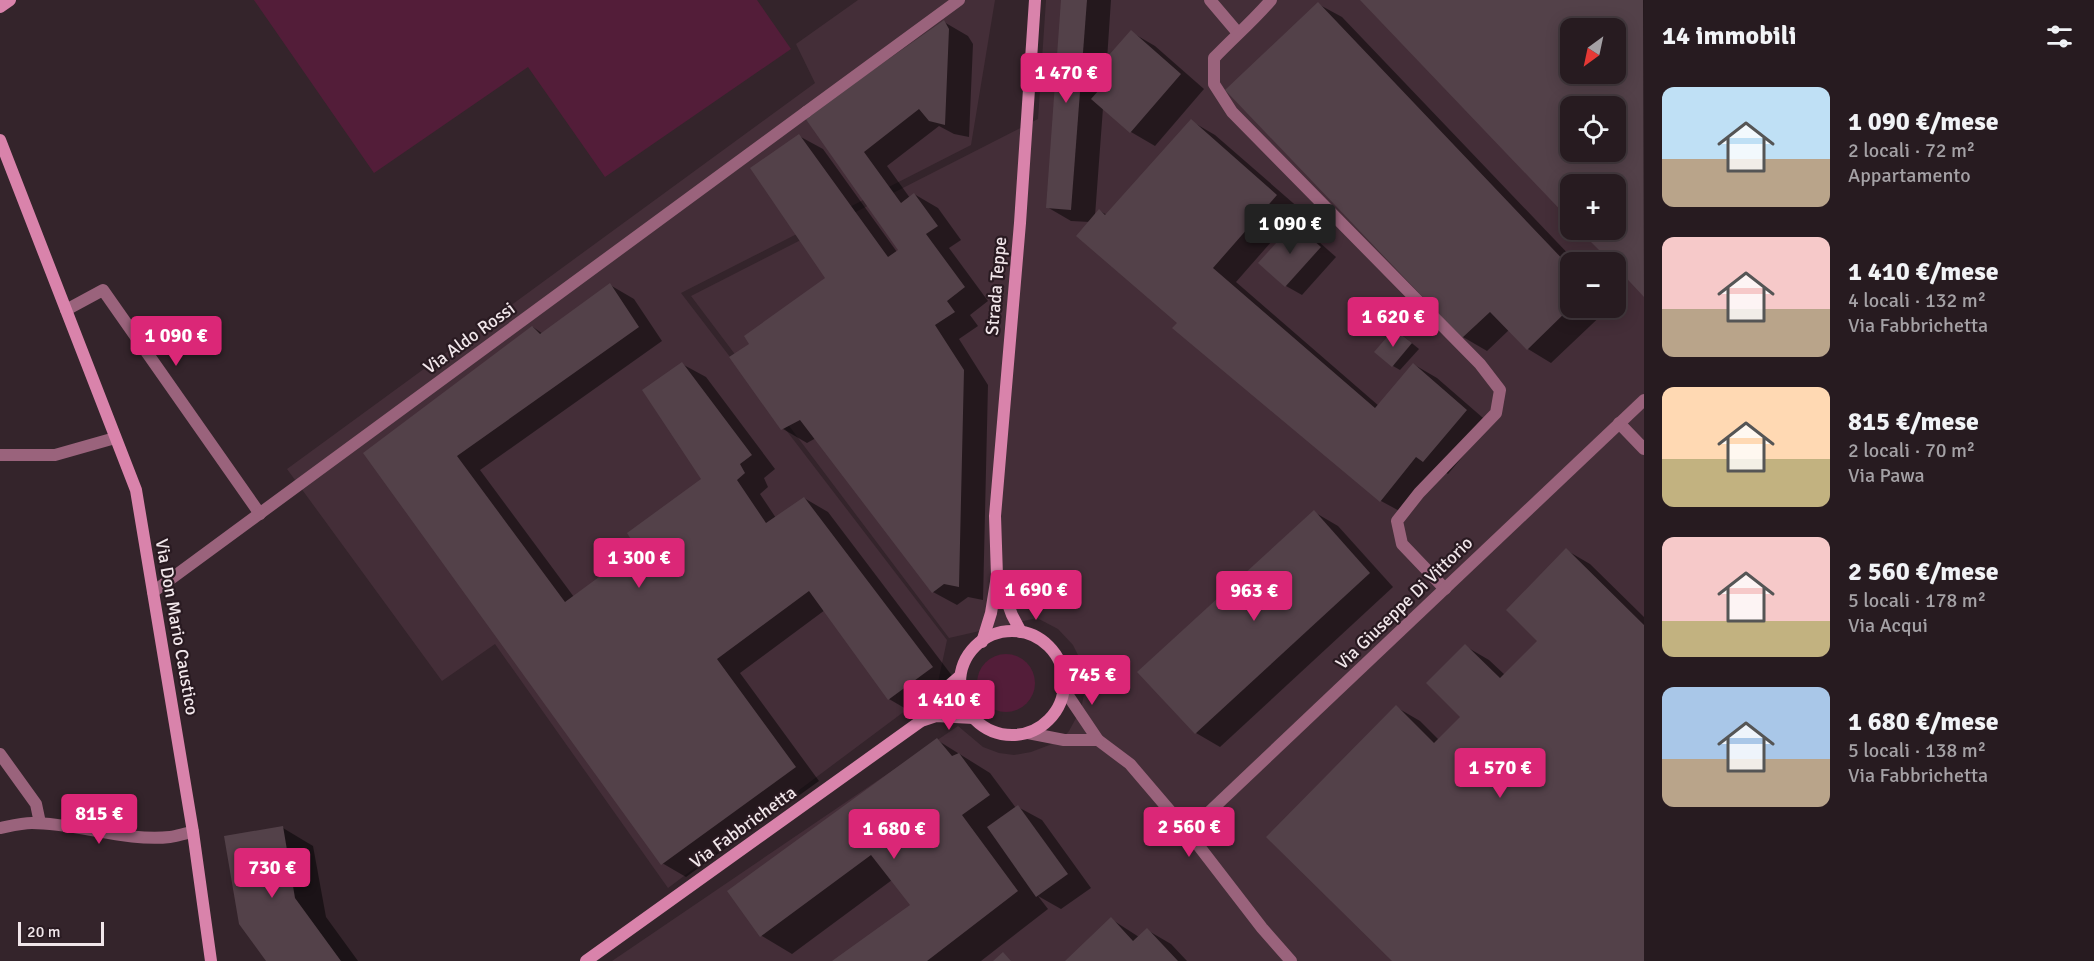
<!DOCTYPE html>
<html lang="it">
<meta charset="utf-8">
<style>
:root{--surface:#271b20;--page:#2f2429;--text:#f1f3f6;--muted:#a4a1a5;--line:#43393e;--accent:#db2777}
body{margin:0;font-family:Signika,sans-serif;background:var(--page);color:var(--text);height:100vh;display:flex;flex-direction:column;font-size:22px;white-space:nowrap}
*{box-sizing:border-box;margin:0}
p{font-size:20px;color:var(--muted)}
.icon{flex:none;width:33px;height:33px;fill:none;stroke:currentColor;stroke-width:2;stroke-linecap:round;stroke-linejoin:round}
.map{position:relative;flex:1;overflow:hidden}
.details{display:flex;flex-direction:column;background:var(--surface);width:450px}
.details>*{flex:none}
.needle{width:39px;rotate:213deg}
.tools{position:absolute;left:1560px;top:18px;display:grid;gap:12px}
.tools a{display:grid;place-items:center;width:66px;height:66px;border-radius:12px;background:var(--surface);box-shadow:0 3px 15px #0003,0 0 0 2px var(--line);font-size:30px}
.scale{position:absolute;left:18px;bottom:15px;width:86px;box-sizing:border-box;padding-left:6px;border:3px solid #f1e6ea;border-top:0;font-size:16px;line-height:21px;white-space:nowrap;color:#f1e6ea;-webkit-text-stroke:4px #291a21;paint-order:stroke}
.price{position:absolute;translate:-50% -51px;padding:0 14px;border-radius:6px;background:var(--accent);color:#fff;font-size:20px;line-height:39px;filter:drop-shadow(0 2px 3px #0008)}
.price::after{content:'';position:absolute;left:50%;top:36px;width:18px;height:14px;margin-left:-9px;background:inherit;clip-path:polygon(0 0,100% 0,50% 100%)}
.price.active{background:#222;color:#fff}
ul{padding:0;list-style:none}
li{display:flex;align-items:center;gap:18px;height:150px;padding:0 18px}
li span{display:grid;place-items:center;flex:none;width:168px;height:120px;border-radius:12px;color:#555}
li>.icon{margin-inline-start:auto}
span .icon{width:72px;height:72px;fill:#fffc;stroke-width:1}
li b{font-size:26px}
h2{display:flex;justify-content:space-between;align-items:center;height:72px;padding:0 18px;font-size:26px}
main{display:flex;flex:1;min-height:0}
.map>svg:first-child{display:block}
.built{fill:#442e38;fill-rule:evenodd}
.green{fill:#531d39}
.shadow{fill:#0007;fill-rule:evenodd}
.building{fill:#534149;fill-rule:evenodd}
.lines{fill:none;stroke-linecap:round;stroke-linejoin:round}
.lane{stroke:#9a637c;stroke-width:12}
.street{stroke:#9a637c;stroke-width:12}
.secondary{stroke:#d983ab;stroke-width:12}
.labels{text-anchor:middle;stroke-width:4.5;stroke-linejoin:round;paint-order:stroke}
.street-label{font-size:18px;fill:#f1e6ea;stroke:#291a21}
</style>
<main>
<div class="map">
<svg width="1644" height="961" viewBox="0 0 1644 961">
<rect width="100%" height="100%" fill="#34242b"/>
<g class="built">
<path d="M858,0H995L971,145L681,293L947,640L937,687L668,888L495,644L442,681L287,469L815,83L796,44Z"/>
<path d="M1046,0H1644V961H612L958,726L983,747L999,753L1014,755L1031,752L1060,741L1069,731L1081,709L1085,690L1084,669L1079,657L1073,645L1058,629L1037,618L949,638L691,296L1038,119ZM1570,28H1616V74H1570ZM1570,106H1616V152H1570ZM1570,184H1616V230H1570ZM1570,262H1616V308H1570Z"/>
</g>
<g class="green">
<path d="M254,0H757L791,49L605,177L528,67L374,173Z"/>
<circle cx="1006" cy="683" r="29"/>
</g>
<g class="shadow">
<path d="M1063,0H1111L1107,60L1131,32L1155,46L1204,89L1155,146L1131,132L1103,108L1095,216L1100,211L1107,215L1191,121L1215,135L1300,209L1236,282L1379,406L1413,364L1437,378L1490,424L1448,474L1441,470L1405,514L1381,501L1179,323L1090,222L1071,221L1047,207Z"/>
<path d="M1363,0H1644V295L1616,265V262H1613L1581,230H1616V184H1570V218ZM1570,28H1616V74H1570ZM1570,106H1616V152H1570Z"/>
<path d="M1318,4L1342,17L1576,262H1570V308H1609L1551,363L1528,349L1509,330L1487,351L1463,337Z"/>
<path d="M944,22L968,36L973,44L969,137L954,134L939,126L887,166L910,198L914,194L938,208L961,240L949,248L988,301L970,315L978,326L959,339L988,385L983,600L968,597L957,605L933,592L816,438L807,443L783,429L751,345L827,278L799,136L823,149L897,252L900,250L807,119Z"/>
<path d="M1294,225L1310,234L1336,257L1302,295L1286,286L1260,262Z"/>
<path d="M610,285L634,299L662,341L480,470L574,597L639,549L703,480L682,364L706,377L775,469L764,478L768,487L760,494L776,518L804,498L828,512L956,681L913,713L889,699L825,610L740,673L819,781L686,877L662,863L365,454L533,327L543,334Z"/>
<path d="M1402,335L1419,349L1400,370L1393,366Z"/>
<path d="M1314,512L1338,526L1393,587L1220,747L1196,733Z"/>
<path d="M1566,550L1590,564L1644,617V961H1394L1396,707L1420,721L1439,740L1462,717L1465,646L1489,660L1505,675L1539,641Z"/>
<path d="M937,740L990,773L1016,808L1018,807L1042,820L1091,888L1061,909L1038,896L1048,909L981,961H835L912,906L892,880L792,954L762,936L729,891Z"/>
<path d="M283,828L313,846L326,917L358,961H267Z"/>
<path d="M1111,919L1139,937L1147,930L1171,944L1187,961H1067Z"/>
</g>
<g class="building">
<path d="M1061,0H1087L1071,210L1046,208Z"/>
<path d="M1360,0H1643L1644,297L1616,267V262H1611L1579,230H1616V184H1570V220ZM1570,28H1616V74H1570ZM1570,106H1616V152H1570Z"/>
<path d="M1318,2L1570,267V308L1527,350L1490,312L1462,338L1225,90Z"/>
<path d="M944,20L949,29L945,125L929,121L919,109L864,152L901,203L914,193L938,226L926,234L965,287L947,301L955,312L935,325L964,370L959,587L944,584L932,593L800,420L781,430L729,357L749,344L744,336L825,278L750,168L799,134L888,257L898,250L805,118Z"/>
<path d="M1131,30L1181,74L1130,133L1091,99L1099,90L1087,80Z"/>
<path d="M1191,119L1277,195L1213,268L1375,408L1413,363L1467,410L1423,462L1416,457L1380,502L1172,328L1177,323L1076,236L1099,209L1105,215Z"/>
<path d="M1294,223L1321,247L1285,287L1258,263Z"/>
<path d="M610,283L639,327L457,456L565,602L637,549L627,533L701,479L642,390L682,362L752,455L740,464L745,473L737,480L766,523L804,497L933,667L888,700L809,591L717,659L796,767L661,865L363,453L532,326L540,334Z"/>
<path d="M1394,329L1412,343L1392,367L1374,352Z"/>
<path d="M1314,510L1370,573L1195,734L1137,672Z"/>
<path d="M1566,548L1644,625V961H1392L1266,837L1396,705L1434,743L1460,717L1426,683L1465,644L1500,678L1537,641L1506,610Z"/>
<path d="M937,738L952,756L959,753L990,795L962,815L1018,891L927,961H832L910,905L871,855L760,937L727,891Z"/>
<path d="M1018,805L1068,874L1036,897L987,827Z"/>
<path d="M283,826L295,898L341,961H266L239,924L224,836Z"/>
<path d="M1111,917L1133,941L1147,928L1178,961H1065Z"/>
<path d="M1003,952L1011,961H993Z"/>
</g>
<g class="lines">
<g class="lane">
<path d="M1210,0L1238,33"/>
<path d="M1271,0C1253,21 1233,38 1214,58V84L1232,112L1480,364L1500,390L1496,413L1419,493L1397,521L1402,544L1445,589"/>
<path d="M806,112L959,0"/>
</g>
<g class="street">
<path d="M66,310L103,290L260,514"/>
<path d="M1619,423L1644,449"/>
<path d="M0,455H55L115,438"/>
<path d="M153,592L806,112"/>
<path d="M1063,688L1098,740L1130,764L1188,832L1262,928L1291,961"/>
<path d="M1028,733L1064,740H1098"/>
<path d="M0,754L36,804L40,823"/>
<path d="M0,828C10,826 22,823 32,823C77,823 126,842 170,837C178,836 185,833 193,832"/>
<path d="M1188,832L1644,400"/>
</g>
<g class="secondary">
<path d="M0,7L10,0"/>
<path d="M0,140L136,490L193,832L211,961"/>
<path d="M998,577L1012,615L1021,632"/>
<circle cx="1012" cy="683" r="52"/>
<path d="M982,642L991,613L997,576L995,516L1020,223L1035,0"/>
<path d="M921,721L938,695L960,676"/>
<path d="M586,961L921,721L936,716L974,718"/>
</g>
</g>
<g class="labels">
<g class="street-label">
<text transform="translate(996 286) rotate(-85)" y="6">Strada Teppe</text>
<text transform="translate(469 338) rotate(-36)" y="6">Via Aldo Rossi</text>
<text transform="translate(1404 603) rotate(-44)" y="6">Via Giuseppe Di Vittorio</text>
<text transform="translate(177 627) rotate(80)" y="6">Via Don Mario Caustico</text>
<text transform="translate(743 827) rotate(-36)" y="6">Via Fabbrichetta</text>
</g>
</g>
</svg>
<div class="tools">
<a><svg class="needle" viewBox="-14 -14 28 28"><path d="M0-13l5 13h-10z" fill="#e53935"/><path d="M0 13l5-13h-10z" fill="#a4a1a5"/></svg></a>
<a><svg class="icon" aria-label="locate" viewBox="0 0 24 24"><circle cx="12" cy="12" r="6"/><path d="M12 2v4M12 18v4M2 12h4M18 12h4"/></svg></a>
<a>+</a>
<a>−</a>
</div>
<div class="scale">20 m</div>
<b class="price" style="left:1066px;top:104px">1 470 €</b>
<b class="price active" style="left:1290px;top:255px">1 090 €</b>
<b class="price" style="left:1393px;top:348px">1 620 €</b>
<b class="price" style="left:176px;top:367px">1 090 €</b>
<b class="price" style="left:639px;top:589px">1 300 €</b>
<b class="price" style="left:1036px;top:621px">1 690 €</b>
<b class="price" style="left:1254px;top:622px">963 €</b>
<b class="price" style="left:1092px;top:706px">745 €</b>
<b class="price" style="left:949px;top:731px">1 410 €</b>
<b class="price" style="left:1500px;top:799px">1 570 €</b>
<b class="price" style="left:99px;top:845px">815 €</b>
<b class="price" style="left:1189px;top:858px">2 560 €</b>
<b class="price" style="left:894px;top:860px">1 680 €</b>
<b class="price" style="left:272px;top:899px">730 €</b>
</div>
<section class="details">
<h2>14 immobili<svg class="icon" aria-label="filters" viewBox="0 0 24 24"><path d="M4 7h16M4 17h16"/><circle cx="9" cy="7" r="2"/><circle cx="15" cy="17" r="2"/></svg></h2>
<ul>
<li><span style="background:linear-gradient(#bfe0f5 60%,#b9a48a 0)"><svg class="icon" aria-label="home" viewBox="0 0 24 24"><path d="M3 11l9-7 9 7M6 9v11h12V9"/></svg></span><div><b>1 090 €/mese</b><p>2 locali · 72 m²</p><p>Appartamento</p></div></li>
<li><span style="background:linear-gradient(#f6c9c9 60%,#b9a48a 0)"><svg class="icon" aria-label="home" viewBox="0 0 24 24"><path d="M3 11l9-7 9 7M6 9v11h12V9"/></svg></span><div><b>1 410 €/mese</b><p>4 locali · 132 m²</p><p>Via Fabbrichetta</p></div></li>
<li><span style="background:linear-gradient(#ffd9b3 60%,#c2b280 0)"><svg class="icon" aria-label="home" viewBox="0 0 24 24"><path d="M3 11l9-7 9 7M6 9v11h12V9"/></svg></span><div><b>815 €/mese</b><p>2 locali · 70 m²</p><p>Via Pawa</p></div></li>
<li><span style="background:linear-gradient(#f6c9c9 70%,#c2b280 0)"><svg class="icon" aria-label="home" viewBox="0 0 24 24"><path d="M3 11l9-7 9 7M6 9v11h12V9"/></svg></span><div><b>2 560 €/mese</b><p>5 locali · 178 m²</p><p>Via Acqui</p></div></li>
<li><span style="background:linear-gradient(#a9c7e8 60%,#b9a48a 0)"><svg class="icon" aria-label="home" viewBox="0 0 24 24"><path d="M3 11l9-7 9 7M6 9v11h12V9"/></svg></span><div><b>1 680 €/mese</b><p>5 locali · 138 m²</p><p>Via Fabbrichetta</p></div></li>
</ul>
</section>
</main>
